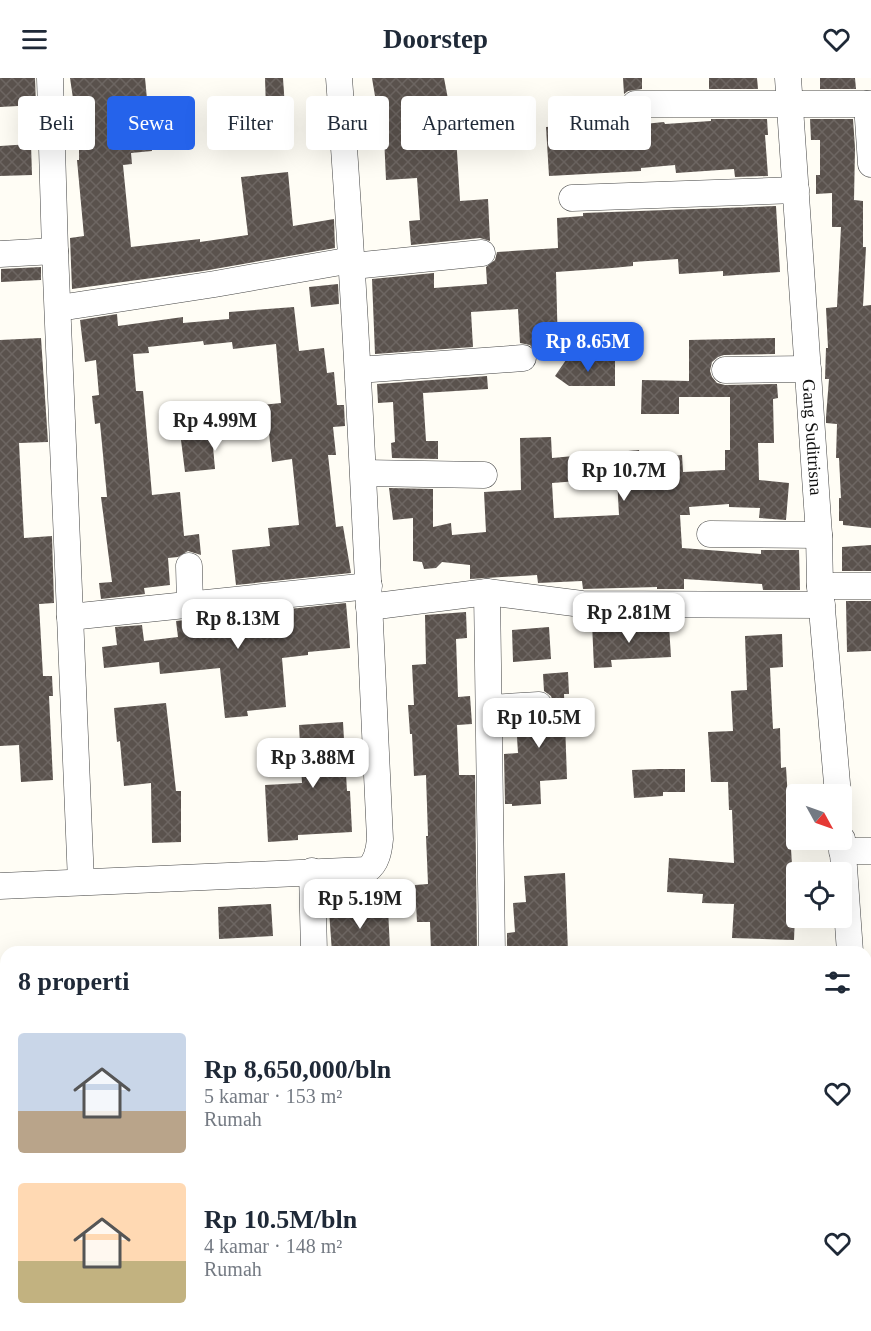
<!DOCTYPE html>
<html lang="id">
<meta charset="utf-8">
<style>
:root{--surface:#fff;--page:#f6f6f7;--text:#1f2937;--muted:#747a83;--accent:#2563eb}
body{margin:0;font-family:"Times New Roman",serif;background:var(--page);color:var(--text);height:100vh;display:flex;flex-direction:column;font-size:22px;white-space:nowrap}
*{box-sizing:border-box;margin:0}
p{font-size:20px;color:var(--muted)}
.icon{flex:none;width:33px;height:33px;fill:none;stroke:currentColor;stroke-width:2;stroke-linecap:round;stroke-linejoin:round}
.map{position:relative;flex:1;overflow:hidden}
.drawer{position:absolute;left:0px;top:868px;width:872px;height:386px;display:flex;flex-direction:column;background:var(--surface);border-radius:18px 18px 0 0;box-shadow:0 6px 24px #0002}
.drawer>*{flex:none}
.top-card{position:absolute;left:18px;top:18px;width:836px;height:54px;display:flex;gap:12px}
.needle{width:39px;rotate:130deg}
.controls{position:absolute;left:786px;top:706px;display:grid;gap:12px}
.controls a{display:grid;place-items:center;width:66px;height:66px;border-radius:6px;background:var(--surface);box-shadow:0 6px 24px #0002;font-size:30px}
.price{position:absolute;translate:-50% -51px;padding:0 14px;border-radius:12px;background:#fff;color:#222;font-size:20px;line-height:39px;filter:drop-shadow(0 2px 3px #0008)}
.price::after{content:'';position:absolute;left:50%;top:36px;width:18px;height:14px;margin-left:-9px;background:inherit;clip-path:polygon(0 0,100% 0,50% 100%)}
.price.on{background:var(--accent);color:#fff}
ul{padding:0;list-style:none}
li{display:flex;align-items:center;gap:18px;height:150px;padding:0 18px}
li span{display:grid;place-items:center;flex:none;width:168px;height:120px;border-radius:6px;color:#555}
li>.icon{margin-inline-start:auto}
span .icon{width:72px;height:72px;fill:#fffc;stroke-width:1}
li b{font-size:26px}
h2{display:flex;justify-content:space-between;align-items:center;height:72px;padding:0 18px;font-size:26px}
.pill{padding:0 21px;border-radius:6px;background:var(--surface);box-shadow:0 6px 24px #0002;font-size:21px;line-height:54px}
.pill.on{background:var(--accent);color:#fff}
header{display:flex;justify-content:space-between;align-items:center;height:78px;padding:0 18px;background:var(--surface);font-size:27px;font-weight:600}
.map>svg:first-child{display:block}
.building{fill:url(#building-cross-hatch);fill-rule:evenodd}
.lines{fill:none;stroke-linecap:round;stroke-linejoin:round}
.minor-casing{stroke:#444;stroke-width:27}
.minor{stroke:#fff;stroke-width:26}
.labels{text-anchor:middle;stroke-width:6;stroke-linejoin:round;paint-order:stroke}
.street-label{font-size:18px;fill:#111;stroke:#fff}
</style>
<header><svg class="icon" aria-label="menu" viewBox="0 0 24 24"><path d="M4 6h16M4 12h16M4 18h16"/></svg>Doorstep<svg class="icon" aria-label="heart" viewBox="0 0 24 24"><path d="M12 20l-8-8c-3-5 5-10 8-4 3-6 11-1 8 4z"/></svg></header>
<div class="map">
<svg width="871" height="1253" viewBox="0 0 871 1253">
<defs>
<pattern id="building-cross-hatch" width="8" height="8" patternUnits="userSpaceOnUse" patternTransform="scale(1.5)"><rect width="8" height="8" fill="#5a524d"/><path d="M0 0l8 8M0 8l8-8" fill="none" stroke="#6d6662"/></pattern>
</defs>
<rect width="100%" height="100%" fill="#fffdf5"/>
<g class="building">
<path d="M0,0H35L36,27L0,29Z"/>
<path d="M70,0H145L152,73L131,75L132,86L123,87L131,169L200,161V164L248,157L241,99L288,94L293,148L334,141L335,170L203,193L72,211L70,160L84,158L77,82H79V68H85L82,34H75Z"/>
<path d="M265,0H283L285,30L266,31Z"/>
<path d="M372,0H444L448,21L499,18L500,37L455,41L460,123L488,121L490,163L480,160L411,167L409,143L420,142L417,100L386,102L384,58L359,61L356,32L377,30Z"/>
<path d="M623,0H642V11L628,13L624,16Z"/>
<path d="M709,0H757L758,11H709Z"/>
<path d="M820,0H855L856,11H820Z"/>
<path d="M623,34L628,39L644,41V46L664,44L665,46L711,43V41H767L768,57H765L768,98L735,99L734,91L676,95L675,87L641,90V93L549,98L546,49L588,46V37Z"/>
<path d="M810,41H853L855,70L854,122L863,123V169H866L863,228L871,227V450L843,447V443H839V420H841L839,380H836L837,346L826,345V339L829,301H825L826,270H828L826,230L837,229L841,149H832V115L816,116V97H820V62H811Z"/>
<path d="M31,66L32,97L0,98V68Z"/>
<path d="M776,128L780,194L723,198V193L679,196L678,181L633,184V188L612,190L556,194L558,272L536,274L530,267L520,265L518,231L471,234L473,269L375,276L372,201L434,195V210L487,206L486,189L495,182L497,174L558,170L557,140L583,138V135Z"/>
<path d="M41,189V202L1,204V191Z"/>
<path d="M338,206L339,226L311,229L309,209Z"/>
<path d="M294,229L299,273L324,270L327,295L334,294L337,327H344L345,348L333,349L336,377H328L336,449L343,448L351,495L236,507L232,472L270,468L268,450L299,447L292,381L272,384L269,355L226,359L224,331L281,325L276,266L233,271L232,264L204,267L203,263L148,269L149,275L133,276L136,313H143L152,417L180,414L184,458L199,456L201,477L188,473L178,479L168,480L170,507L144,510L145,516L101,521L99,505L112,504L101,419H107L100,345L95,346L92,318L99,317L96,282L85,284L80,242L117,236L118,248L183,239V245L229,241V234Z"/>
<path d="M41,260L48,364L19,365L24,460L52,458L54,525L39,526L43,598H52L53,618H49L53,702L21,704L19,667L0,668V262Z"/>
<path d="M775,260V276L724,277L718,279L712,284L710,293L712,299L717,305L725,307L777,306L778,320L773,321L774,365H758L759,402L789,405L786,442L759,440L760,430L729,429V426L689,429L690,437H680L682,470L761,476V472H799L800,512H763L762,506L684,501V511H657V509L583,511L582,503L538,505L537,497L470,501V487L442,484L436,490L424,491L422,484L413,483V440L393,442L389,410L433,411V449L451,445L452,457L486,454L484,414L521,412L520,360L551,359L552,380L639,372L640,380L682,377L683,394L725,392V372H730V319H679V336H641L642,302L689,303V262ZM617,400L619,437L554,440L552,405Z"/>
<path d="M566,282H615V308H569L555,298Z"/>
<path d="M487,298L488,311L423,315L426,363H438V381L392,380L391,365L395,364L393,324L378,325L377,306Z"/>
<path d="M212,358L215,391L185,394L181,362Z"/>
<path d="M871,467V493H842V469Z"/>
<path d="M846,523H871V573L847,574Z"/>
<path d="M346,525L350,570L308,574V577L282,580L286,629L247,633L248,638L225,640L220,590L160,596L159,584L104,590L102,569L117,567L115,549L142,547L144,563L178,559L176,543Z"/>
<path d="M466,534L467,560L456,561L458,619L470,618L472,646L457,647L459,697H475L477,874H431L430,844H417L415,807L428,806L426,758H428L426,697L414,698L412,656H410L408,627H414L412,587L426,586L425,537Z"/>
<path d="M609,544L610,552L669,548L671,579L611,582L612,589L594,590L592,545Z"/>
<path d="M549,549L551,581L513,584L512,552Z"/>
<path d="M782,556L783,589L770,590L773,651L780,650L781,690L786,689L792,787H797L794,862L732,860L734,826L702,825L703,816L667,814L669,780L734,785L732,732H729L728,704H711L708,654L733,653L731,613L747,612L745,558Z"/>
<path d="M568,594L569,616H564L567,701L540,703L541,726L512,728V726H505L504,676L518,675L516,643L545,642L552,634L554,627L551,618L544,613L543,596Z"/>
<path d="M166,625L176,713H181V764L152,765L151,705L124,708L120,663L117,664L114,630Z"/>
<path d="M343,644L347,713H350L352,754L298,757V762L268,764L265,707L302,705L299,647Z"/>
<path d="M659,691H685V714H663V718L634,720L632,692Z"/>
<path d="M565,795L568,874H507V855L515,854L513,825L526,824L524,798Z"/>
<path d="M271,826L273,858L219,861L218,829Z"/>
<path d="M388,830L390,872L332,874L329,833Z"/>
</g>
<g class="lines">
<defs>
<g id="minor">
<path d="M50,0L55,173L81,804"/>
<path id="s1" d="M788,0L819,457L820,508L838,717"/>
<path d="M635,26H871"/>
<path d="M867,26L871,86"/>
<path d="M572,120L796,112"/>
<path d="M0,176L55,173"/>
<path d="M353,188L482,175"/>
<path d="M59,230L215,206L352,182"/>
<path d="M358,292L523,280"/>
<path d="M725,292L808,291"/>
<path d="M364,395L484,397"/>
<path d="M710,456L819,457"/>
<path d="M189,488L190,527"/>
<path d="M820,508H871"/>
<path d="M487,514L492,874"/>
<path d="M369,529L487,514L582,526L822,527"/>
<path d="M70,539L369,508"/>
<path d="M490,630L539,627"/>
<path d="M842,761L850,874"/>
<path d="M842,773H871"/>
<path d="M312,793L314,874"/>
<path d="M0,808L367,792C377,785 379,772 380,761C368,507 358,253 339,0"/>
<path d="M866,1076L871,1148"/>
<path d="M0,1212H6"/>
<path d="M866,1224H871"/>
<path d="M420,1253V1248"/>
<path d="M563,1253V1248"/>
</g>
</defs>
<use href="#minor" class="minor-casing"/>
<use href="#minor" class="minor"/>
</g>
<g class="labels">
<g class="street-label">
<text dy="6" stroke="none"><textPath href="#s1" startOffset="360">Gang Suditrisna</textPath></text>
</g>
</g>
</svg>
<div class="controls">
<a><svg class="needle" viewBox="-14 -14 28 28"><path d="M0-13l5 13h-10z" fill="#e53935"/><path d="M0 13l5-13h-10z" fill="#747a83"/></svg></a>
<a><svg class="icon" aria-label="locate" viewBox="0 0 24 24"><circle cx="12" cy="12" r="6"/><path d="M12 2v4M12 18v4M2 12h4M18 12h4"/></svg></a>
</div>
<b class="price on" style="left:588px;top:295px">Rp 8.65M</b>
<b class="price" style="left:215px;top:374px">Rp 4.99M</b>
<b class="price" style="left:624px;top:424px">Rp 10.7M</b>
<b class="price" style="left:629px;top:566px">Rp 2.81M</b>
<b class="price" style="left:238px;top:572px">Rp 8.13M</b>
<b class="price" style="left:539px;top:671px">Rp 10.5M</b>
<b class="price" style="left:313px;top:711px">Rp 3.88M</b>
<b class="price" style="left:360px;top:852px">Rp 5.19M</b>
<div class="top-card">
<a class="pill">Beli</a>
<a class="pill on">Sewa</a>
<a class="pill">Filter</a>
<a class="pill">Baru</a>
<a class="pill">Apartemen</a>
<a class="pill">Rumah</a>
</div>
<section class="drawer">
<h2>8 properti<svg class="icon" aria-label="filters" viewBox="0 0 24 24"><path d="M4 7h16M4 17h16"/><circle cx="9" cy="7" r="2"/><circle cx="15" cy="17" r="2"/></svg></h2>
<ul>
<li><span style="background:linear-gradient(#c9d6e8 65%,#b9a48a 0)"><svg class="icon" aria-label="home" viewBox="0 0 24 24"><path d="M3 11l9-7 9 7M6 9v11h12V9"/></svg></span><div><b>Rp 8,650,000/bln</b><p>5 kamar · 153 m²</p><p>Rumah</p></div><svg class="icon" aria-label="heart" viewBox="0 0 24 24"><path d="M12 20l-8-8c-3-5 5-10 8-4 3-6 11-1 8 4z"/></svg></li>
<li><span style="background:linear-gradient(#ffd9b3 65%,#c2b280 0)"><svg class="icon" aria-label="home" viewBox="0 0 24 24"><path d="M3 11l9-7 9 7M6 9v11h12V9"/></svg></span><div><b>Rp 10.5M/bln</b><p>4 kamar · 148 m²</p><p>Rumah</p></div><svg class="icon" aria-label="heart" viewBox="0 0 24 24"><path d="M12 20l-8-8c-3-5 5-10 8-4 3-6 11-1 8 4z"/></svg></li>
</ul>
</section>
</div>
